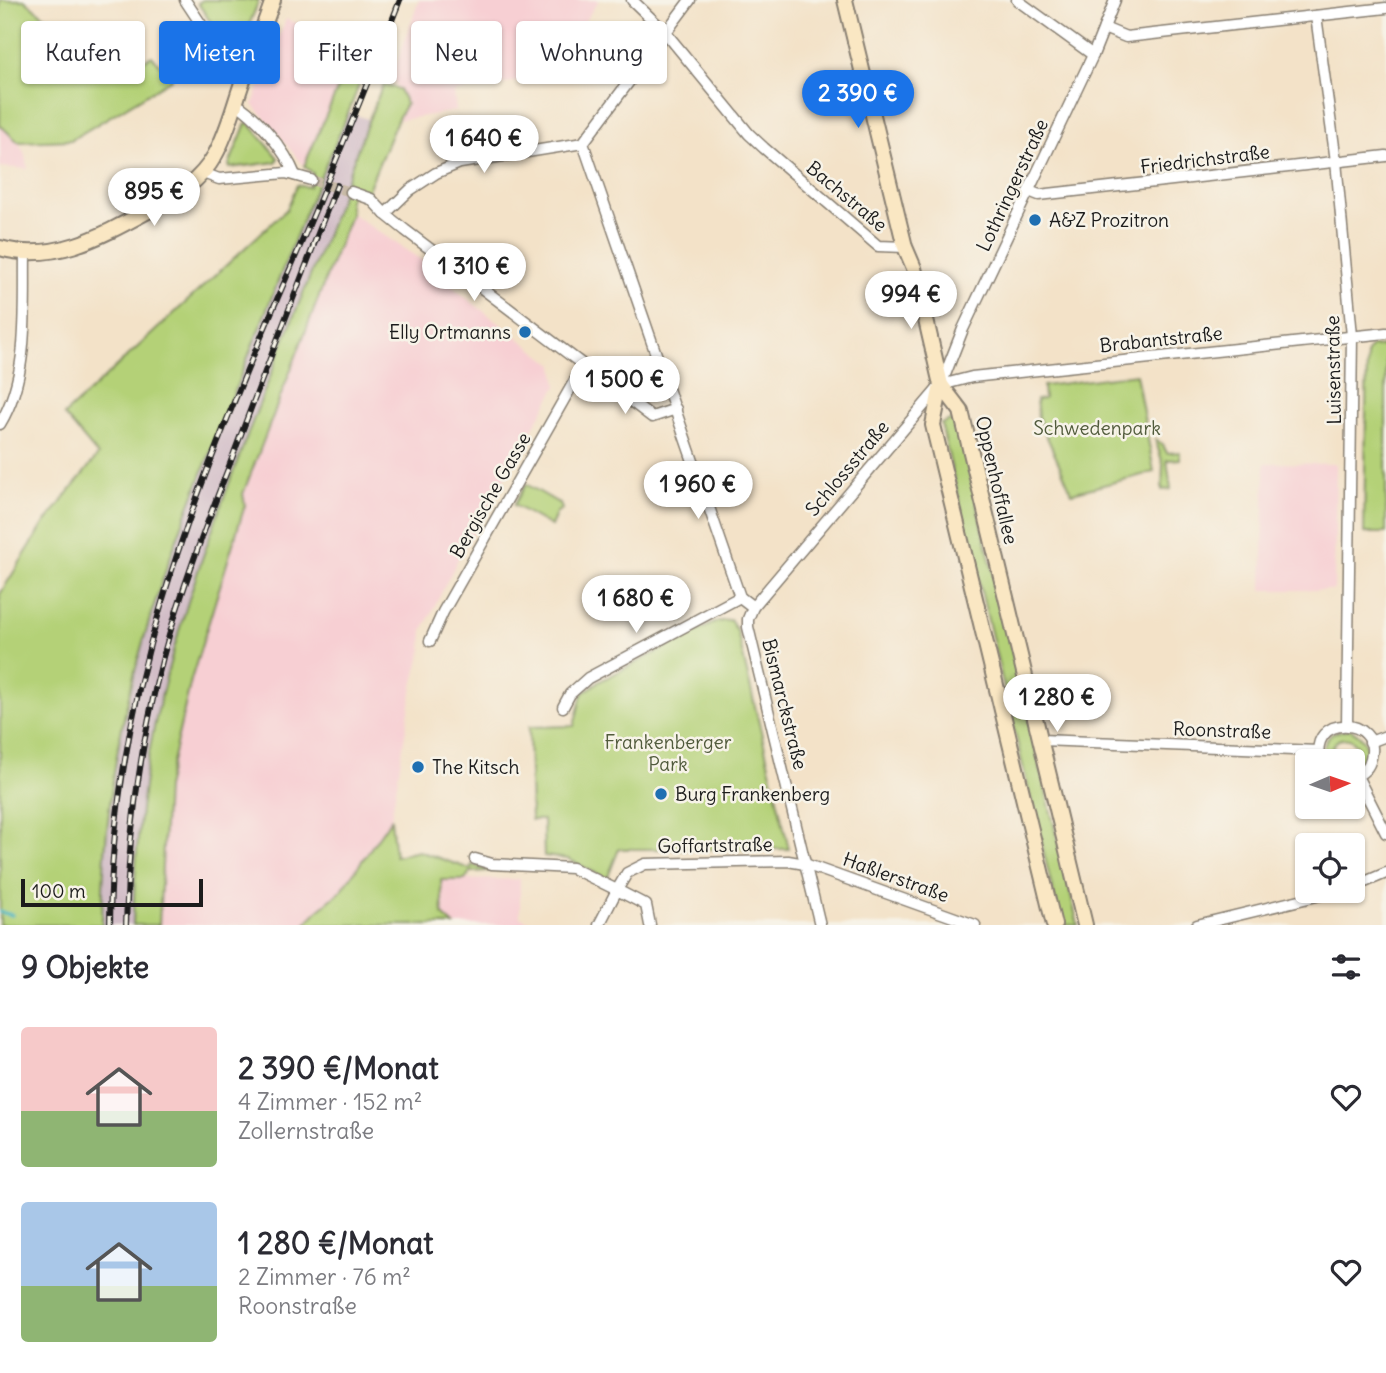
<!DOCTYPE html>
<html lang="de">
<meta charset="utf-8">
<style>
:root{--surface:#fff;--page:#f2f2f3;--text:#2b2b33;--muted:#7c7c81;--accent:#1a73e8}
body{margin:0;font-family:Delius,sans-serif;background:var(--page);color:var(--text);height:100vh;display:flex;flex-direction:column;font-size:26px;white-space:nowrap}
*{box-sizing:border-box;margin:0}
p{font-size:23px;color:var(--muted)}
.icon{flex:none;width:38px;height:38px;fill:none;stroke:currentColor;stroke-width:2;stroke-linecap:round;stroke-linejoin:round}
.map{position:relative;height:925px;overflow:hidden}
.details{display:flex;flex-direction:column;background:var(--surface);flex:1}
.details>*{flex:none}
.hud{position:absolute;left:21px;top:21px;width:700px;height:63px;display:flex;gap:14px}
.needle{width:46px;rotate:88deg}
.controls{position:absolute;left:1295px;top:749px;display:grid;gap:14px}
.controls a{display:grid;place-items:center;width:70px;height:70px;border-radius:7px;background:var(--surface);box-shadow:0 2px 5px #0004;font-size:35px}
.scale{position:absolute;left:21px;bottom:18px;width:182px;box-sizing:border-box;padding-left:7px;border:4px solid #1c1c1c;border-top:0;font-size:19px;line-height:24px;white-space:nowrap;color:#1c1c1c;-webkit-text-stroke:5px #f7f3e8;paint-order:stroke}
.price{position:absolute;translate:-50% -60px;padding:0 16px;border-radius:24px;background:#fff;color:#222;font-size:23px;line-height:46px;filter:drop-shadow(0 2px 4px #0008)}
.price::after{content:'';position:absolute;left:50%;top:42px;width:21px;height:16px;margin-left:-10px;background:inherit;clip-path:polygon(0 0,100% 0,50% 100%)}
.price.selected{background:var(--accent);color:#fff}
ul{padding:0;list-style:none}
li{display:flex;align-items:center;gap:21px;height:175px;padding:0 21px}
li span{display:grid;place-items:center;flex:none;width:196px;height:140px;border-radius:7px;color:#555}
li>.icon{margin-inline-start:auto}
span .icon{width:84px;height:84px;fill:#fffc;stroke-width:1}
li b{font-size:30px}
h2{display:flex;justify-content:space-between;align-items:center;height:84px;padding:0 21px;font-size:30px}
.chip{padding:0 24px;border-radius:7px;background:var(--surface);box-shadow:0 2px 5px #0004;font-size:24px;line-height:63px}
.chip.selected{background:var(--accent);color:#fff}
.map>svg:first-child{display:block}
.built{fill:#f7cfd3}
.industrial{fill:#d2bdc7}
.green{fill:#b4d177;stroke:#68764a;stroke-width:2}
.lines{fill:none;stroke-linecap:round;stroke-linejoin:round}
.stream{stroke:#42b2ba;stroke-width:3.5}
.street-tunnel{stroke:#c8baa6;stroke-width:10;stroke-dasharray:10 5;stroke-linecap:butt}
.street-casing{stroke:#887f72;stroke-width:13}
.secondary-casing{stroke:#887f72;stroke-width:18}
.street{stroke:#fff;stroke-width:10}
.secondary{stroke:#fae7c3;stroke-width:14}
.rail-casing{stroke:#1c1c1c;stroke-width:6}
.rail{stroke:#f7f3e8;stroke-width:3.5;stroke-dasharray:10;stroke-linecap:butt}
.poi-dot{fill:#1f6fb2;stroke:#f7f3e8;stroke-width:2.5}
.labels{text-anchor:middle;stroke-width:5;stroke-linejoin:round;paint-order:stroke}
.street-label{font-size:19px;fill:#1c1c1c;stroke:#f7f3e8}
.poi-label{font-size:19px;fill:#1c1c1c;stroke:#f7f3e8;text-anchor:start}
.park-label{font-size:19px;fill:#515b3c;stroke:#f7f3e8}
</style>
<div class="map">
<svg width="1386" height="925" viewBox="0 0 1386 925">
<rect width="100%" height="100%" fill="#f7f3e8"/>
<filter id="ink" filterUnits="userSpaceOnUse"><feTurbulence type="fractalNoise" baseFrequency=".0143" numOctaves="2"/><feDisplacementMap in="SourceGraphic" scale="14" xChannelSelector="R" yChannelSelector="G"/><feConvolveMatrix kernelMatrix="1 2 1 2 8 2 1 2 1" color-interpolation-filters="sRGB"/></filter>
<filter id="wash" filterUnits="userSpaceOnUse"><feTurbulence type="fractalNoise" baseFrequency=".00686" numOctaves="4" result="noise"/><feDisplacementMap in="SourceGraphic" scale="28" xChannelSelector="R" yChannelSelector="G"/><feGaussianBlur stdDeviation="1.57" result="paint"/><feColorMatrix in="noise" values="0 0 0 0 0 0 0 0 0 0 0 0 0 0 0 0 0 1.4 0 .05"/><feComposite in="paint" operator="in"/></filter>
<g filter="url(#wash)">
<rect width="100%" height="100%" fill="#f3e2c8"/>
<g class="built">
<path d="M419,0H599L548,76L454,92L456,111L399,120L406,104L392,77Z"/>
<path d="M286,19L354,47L304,166L253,104Z"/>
<path d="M0,125L18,142L24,152L28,169L0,167Z"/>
<path d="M351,213L421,260L461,294L554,365L557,386L458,559L423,630L422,651L413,686L391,819L341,891L317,911L305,925H159L166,788L191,680L245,505L243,494Z"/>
<path d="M1265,463L1336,464L1334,590H1262Z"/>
<path d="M520,879V917L535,925H454L443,915L441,880Z"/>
</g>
<path class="industrial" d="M349,113L368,119L340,198L227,494L194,585L170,662L148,758L135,856L133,925H102L105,853L118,751L140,652L163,575L253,342L315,189Z"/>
<g class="green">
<path d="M0,0H24L119,74L152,56L172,79L71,140L18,142L0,125Z"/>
<path d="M203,0H259L240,48L234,50L227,47L198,3Z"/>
<path d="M344,74L361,79C348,118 330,154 314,192C282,270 251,349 220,428C183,520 147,612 126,709C110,780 103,853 102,925H0V594L44,524L98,455L64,415L287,209L297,185L309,187L313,173L304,166Z"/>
<path d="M383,85L399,89L406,104L397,120L367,192L353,190L349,201L351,213L243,494L245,505L191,680L166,788L159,925H133C135,854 141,784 157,714C188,580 243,446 293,318C309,278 326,239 340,199C353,160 367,122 383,85Z"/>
<path d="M246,123H249L278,158L276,162L230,168L229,165Z"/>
<path d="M1386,346V533H1364L1367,352L1372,347Z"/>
<path d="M1136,374L1154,472L1072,493L1038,417L1036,400L1044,399L1043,386Z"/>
<path d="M956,418L1078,925H1061L941,424Z"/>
<path d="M1155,439L1163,445L1167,453L1180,452V459L1167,460L1171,489L1162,490L1163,464Z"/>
<path d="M526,484L560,504L562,509L557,512L551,526L514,505Z"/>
<path d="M730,620L737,631L789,849H619L607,879L568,859L544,856L543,820H531L529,727L574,726L582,694L598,682L716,622Z"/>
<path d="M1350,729C1365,737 1371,747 1364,764L1353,772V763L1359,752L1357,745L1352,740C1342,736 1334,740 1332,750L1336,761H1325C1321,750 1324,741 1332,733Z"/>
<path d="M391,819L395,856L419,851L470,869L472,865L488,870H506L470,872L465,880H441L443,915L454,925H305L317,911L341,891Z"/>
</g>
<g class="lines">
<path class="stream" d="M0,912L12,915"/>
</g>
</g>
<g filter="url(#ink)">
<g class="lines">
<path class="street-tunnel" d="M311,180L351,192"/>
<defs>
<g id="street">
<path d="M185,0L226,62L244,77"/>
<path d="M632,0L665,32L749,134L764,148L878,246L905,247"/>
<path d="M1017,0L1093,55"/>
<path d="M1316,16L1336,161L1352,336L1347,725"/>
<path d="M1104,28L1126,37L1386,8"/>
<path d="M235,103C258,117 285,150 295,175"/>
<path d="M583,143L740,597L753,607"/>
<path d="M203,173L219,179L286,173L311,180"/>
<path d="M1029,191L1039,195L1386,156"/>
<path d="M351,192L371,199L385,214L405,230L652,417L676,409"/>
<path d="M385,214L410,190L436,173L460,163L583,143L690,0"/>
<path d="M941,385L972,377L1386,333"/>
<path d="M0,424C30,374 24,310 25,253"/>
<path d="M430,641L443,612L583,366"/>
<path d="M563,707L570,694L588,678L740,597"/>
<path d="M1041,740L1318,751"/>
<path d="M1370,742L1386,736"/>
<path d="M1320,761C1307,713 1382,716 1371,758C1369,768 1362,774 1353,777"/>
<path d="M1357,776L1386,833"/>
<path d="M475,859L492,864L572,868L617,890L627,873L645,864L788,861L805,864L975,925"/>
<path d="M1353,887L1386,873"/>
<path d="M599,925L617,890L646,905L650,925"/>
<path d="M820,925L748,627V619L753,607L941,385L963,329L1093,55L1115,0"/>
<path d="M1197,925L1337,891"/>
</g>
<g id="secondary">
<path d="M845,0L905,247L914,268L941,385L961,411L1085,925"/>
<path d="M0,248C53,263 100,237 146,212C173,197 199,184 215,155C228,132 234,105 243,80C253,53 264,27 273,0"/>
<path d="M941,385L933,425L1054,925"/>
</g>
</defs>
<use href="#street" class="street-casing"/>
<use href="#secondary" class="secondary-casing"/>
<use href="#street" class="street"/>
<use href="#secondary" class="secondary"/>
<defs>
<g id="rail">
<path d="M313,246L337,185"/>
<path d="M110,925C112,695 192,498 281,290C323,194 362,98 400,0"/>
<path d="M126,925C128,834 140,745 163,657C181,590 206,525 231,461C259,386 288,312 317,237"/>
</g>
</defs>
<use href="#rail" class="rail-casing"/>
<use href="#rail" class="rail"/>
</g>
</g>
<g class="poi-dot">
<circle cx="1035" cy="220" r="7"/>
<circle cx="525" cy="332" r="7"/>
<circle cx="418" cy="767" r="7"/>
<circle cx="661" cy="794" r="7"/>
</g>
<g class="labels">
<g class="street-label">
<text transform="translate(1205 159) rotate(-7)" y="7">Friedrichstraße</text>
<text transform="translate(1012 185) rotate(-65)" y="7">Lothringerstraße</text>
<text transform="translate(847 196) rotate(40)" y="7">Bachstraße</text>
<text transform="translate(1161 339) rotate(-6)" y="7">Brabantstraße</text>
<text transform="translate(1333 370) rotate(-91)" y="7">Luisenstraße</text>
<text transform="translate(847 468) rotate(-50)" y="7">Schlossstraße</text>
<text transform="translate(997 480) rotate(77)" y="7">Oppenhoffallee</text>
<text transform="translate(490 495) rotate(-60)" y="7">Bergische Gasse</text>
<text transform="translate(785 704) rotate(76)" y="7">Bismarckstraße</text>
<text transform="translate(1222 730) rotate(2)" y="7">Roonstraße</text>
<text transform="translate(715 845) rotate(-1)" y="7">Goffartstraße</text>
<text transform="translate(896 877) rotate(20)" y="7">Haßlerstraße</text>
</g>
<g class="poi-label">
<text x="1049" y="227">A&amp;Z Prozitron</text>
<text x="511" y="339" text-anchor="end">Elly Ortmanns</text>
<text x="432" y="774">The Kitsch</text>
<text x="675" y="801">Burg Frankenberg</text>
</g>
<g class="park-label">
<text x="1097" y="435">Schwedenpark</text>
<text x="668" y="749">Frankenberger<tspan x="668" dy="22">Park</tspan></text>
</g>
</g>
</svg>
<div class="controls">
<a><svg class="needle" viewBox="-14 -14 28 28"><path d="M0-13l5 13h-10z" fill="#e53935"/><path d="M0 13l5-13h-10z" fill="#7c7c81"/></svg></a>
<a><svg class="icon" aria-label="locate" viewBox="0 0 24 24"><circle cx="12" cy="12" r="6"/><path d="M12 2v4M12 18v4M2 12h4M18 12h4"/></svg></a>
</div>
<div class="scale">100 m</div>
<b class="price selected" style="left:858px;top:130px">2 390 €</b>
<b class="price" style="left:484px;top:175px">1 640 €</b>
<b class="price" style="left:154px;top:228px">895 €</b>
<b class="price" style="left:474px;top:303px">1 310 €</b>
<b class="price" style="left:911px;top:331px">994 €</b>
<b class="price" style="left:625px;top:416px">1 500 €</b>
<b class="price" style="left:698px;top:521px">1 960 €</b>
<b class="price" style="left:636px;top:635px">1 680 €</b>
<b class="price" style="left:1057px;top:734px">1 280 €</b>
<div class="hud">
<a class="chip">Kaufen</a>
<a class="chip selected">Mieten</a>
<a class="chip">Filter</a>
<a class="chip">Neu</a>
<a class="chip">Wohnung</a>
</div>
</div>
<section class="details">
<h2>9 Objekte<svg class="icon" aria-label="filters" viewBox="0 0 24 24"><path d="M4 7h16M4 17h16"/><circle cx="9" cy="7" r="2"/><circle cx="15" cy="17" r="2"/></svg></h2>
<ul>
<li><span style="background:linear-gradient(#f6c9c9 60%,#8fb573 0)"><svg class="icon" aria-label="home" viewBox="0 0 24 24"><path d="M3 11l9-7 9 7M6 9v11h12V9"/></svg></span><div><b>2 390 €/Monat</b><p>4 Zimmer · 152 m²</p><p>Zollernstraße</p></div><svg class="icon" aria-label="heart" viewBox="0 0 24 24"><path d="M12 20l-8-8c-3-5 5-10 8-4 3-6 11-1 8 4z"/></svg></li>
<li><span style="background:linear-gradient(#a9c7e8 60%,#8fb573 0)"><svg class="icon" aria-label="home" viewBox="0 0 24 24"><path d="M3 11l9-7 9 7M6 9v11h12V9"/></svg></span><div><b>1 280 €/Monat</b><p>2 Zimmer · 76 m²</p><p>Roonstraße</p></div><svg class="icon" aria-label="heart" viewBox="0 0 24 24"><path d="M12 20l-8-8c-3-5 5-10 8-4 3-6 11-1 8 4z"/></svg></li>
</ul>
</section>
